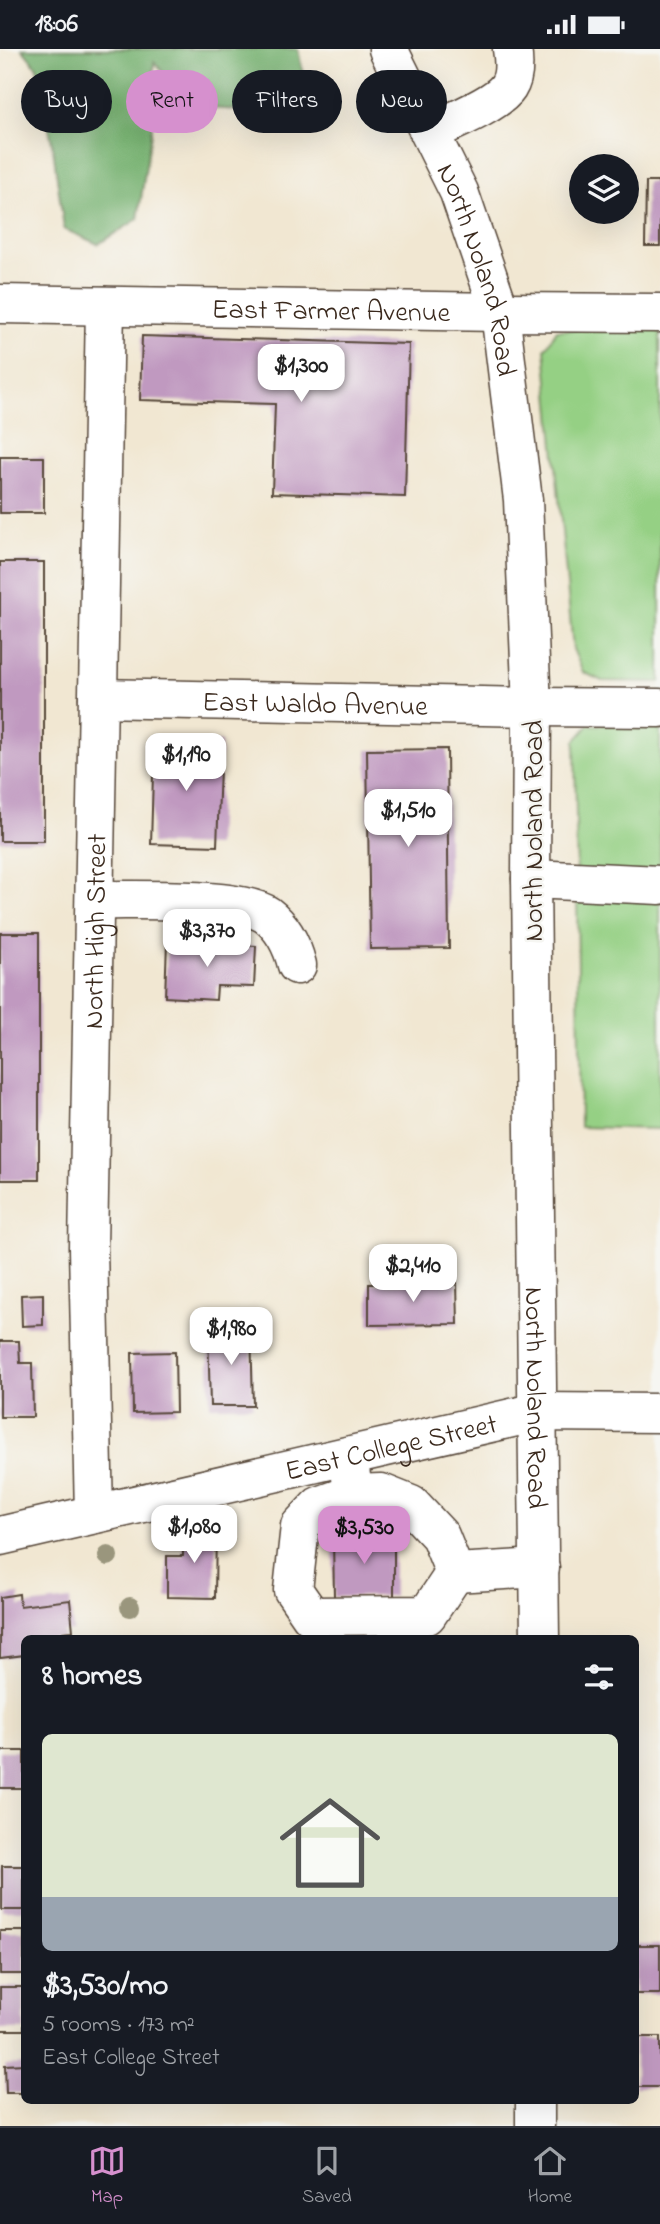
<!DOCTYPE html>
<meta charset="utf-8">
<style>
:root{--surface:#171b24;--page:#242831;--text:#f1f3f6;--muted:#9ea1a6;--line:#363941;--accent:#d690ce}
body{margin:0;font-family:"Indie Flower",sans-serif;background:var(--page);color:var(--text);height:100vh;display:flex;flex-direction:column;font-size:26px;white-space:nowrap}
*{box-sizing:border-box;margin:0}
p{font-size:23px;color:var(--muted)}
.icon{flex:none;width:38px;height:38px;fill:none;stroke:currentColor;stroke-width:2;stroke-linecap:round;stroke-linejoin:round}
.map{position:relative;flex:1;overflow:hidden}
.side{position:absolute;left:21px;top:1586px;width:618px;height:469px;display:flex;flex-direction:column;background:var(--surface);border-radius:10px;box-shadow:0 7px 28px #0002}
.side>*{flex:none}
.hud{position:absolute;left:21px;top:21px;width:620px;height:63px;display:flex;gap:14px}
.controls{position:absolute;left:569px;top:105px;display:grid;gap:14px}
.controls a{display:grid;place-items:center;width:70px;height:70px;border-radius:50%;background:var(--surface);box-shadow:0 7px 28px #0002;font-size:35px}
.price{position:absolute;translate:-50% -60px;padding:0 16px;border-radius:14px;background:#fff;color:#222;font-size:23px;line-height:46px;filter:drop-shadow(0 2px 4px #0008)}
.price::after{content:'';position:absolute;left:50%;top:42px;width:21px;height:16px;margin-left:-10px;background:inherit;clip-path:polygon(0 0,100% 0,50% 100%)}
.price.selected{background:var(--accent);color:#111}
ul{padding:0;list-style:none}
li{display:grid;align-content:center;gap:14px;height:371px;padding:0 21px}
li+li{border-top:2px solid var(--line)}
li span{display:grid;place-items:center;height:217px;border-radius:10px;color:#555}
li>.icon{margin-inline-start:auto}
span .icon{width:126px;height:126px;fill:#fffc;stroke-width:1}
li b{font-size:30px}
h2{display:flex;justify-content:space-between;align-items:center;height:84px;padding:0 21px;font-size:30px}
.chip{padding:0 24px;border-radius:32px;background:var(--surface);box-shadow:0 7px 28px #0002;font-size:24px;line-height:63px}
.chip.selected{background:var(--accent);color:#111}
.status{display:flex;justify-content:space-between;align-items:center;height:49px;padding:0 35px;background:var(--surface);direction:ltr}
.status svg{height:19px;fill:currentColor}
.menu{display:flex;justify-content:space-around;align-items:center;height:98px;border-top:2px solid var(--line);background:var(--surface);font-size:19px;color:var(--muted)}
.menu a{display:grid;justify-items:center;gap:4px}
.menu .selected{color:var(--accent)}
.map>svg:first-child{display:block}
.green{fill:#95d084;stroke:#687d51;stroke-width:2}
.forest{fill:#78b272;stroke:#5a6e48;stroke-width:2}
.building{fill:#c099c0}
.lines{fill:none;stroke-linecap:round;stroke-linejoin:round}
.minor-casing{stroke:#564639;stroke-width:41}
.major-casing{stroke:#564639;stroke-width:41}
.minor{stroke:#fff;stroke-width:38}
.major{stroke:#fff;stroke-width:38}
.tree{fill:#9a967d}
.labels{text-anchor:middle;stroke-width:5;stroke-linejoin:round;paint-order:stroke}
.street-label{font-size:28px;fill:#3b2a1e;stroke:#f6f6f2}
</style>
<div class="status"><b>18:06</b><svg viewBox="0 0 49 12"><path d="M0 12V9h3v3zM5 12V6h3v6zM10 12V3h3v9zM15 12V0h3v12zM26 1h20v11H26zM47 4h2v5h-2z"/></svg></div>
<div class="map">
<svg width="660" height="2077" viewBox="0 0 660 2077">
<rect width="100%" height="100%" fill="#f6f6f2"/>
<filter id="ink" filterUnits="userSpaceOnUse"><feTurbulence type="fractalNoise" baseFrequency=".0143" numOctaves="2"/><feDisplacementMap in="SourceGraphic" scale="14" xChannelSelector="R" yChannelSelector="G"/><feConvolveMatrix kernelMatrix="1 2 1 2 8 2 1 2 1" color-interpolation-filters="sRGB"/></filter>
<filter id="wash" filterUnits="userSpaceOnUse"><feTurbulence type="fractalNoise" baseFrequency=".00686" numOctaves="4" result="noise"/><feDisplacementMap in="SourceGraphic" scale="28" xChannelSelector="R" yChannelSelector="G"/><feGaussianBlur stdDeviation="1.57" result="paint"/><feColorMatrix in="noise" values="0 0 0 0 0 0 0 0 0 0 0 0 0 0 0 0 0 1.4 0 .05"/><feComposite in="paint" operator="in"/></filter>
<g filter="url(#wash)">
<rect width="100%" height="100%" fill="#f1e7d2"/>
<g class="green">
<path d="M660,277V633L602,632L583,623L573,600L545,300L557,281Z"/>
<path d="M660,675V1080L580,1078L575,692L589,676Z"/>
</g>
<path class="forest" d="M22,0H298L305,35L270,63L193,58L154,13L153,71L138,170L98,195L64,180L53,99L37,18Z"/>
<g id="blocks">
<g class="building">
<path d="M646,133H660V197H645Z"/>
<path d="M142,287L409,295L405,448L272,444L275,355L140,351Z"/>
<rect x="0" y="408" width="44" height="56"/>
<rect x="0" y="513" width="44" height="279"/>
<path d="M154,691L221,693L217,797L151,795Z"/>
<path d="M447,700L449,899L370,900L367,701Z"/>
<rect x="0" y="884" width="39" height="247"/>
<path d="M167,893L256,897L254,938L217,937L216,951L165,948Z"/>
<path d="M457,1234L458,1275L369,1276V1235Z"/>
<path d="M43,1245V1276L22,1277L21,1246Z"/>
<path d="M251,1278L253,1357H210L208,1279Z"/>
<path d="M0,1292H19L20,1314H32L33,1368H0Z"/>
<path d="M175,1303L176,1363L133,1364L132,1304Z"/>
<path d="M183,1477H216L215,1549L167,1548V1507H183Z"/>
<path d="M394,1487V1547L334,1548L333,1488Z"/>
<path d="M19,1545L20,1557L70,1551L73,1582L63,1583V1589H24V1606L0,1609V1548Z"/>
<rect x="0" y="1702" width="24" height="37"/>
<rect x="2" y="1817" width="22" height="44"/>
<rect x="0" y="1882" width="24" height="43"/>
<rect x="635" y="1896" width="25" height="49"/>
<rect x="0" y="1938" width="24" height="43"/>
<rect x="635" y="1988" width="25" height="50"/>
<path d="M24,2015V2044H6L5,2016Z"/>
</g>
</g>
</g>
<g filter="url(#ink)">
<use href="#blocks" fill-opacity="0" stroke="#564639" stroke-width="2"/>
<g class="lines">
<defs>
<g id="minor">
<path d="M430,83C449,74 497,55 508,38C515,27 514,12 512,0"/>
<path id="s1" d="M0,255L500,263L660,264"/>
<path id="s2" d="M98,649L532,658L660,659"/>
<path d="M531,830L660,836"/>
<path d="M95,851C132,852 240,847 267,866C284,879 292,896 297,916"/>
<path d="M350,1419L353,1445L381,1444L411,1456L440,1487L455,1524L540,1519"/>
<path d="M353,1445L319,1457L300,1477L293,1541L311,1567L427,1566L455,1524"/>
<path id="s3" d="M94,1465L88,1199L105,257"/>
<path id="s4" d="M0,1487L538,1363L660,1364"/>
</g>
<g id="major">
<path id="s5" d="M388,0L459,143L500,263L523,451L532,658L531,830L540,1589"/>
<path d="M535,2077V2051"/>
</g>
</defs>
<use href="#minor" class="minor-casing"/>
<use href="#major" class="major-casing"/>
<use href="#minor" class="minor"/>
<use href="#major" class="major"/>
</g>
<g class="tree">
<circle cx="108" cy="1507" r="10"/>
<circle cx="130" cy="1558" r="10"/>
</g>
</g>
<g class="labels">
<g class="street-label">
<text dy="10" stroke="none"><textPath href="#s5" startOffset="240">North Noland Road</textPath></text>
<text dy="10" stroke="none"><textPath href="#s1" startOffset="331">East Farmer Avenue</textPath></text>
<text dy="10" stroke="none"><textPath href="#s2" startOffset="217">East Waldo Avenue</textPath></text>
<text transform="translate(532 782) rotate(-90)" y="10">North Noland Road</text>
<text dy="10" stroke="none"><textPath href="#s3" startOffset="583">North High Street</textPath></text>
<text dy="10" stroke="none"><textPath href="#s5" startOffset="1374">North Noland Road</textPath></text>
<text dy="10" stroke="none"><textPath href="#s4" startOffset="401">East College Street</textPath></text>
</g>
</g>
</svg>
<div class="controls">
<a><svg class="icon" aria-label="layers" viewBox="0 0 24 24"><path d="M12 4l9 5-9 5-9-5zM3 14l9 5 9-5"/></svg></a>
</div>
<b class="price" style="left:301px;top:355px">$1,300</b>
<b class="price" style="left:186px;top:744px">$1,190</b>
<b class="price" style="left:408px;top:800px">$1,510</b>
<b class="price" style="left:207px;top:920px">$3,370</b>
<b class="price" style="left:413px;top:1255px">$2,410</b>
<b class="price" style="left:231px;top:1318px">$1,980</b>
<b class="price" style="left:194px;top:1516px">$1,080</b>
<b class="price selected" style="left:364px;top:1517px">$3,530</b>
<div class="hud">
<a class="chip">Buy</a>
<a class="chip selected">Rent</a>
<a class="chip">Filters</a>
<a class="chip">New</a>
</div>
<section class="side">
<h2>8 homes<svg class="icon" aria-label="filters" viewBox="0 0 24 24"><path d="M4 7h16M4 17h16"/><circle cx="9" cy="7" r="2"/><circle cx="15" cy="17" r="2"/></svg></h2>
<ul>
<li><span style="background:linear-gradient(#dfe7d0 75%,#9aa5b1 0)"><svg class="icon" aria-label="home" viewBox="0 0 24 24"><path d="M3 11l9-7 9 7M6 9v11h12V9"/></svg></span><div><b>$3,530/mo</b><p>5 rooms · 173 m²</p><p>East College Street</p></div></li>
</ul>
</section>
</div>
<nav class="menu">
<a class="selected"><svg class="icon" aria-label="map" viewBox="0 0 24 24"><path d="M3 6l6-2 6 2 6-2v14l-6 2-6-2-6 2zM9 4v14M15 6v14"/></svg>Map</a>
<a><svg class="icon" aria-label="saved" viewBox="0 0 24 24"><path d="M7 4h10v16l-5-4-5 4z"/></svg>Saved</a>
<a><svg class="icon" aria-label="home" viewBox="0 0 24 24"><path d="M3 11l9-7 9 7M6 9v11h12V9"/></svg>Home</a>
</nav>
